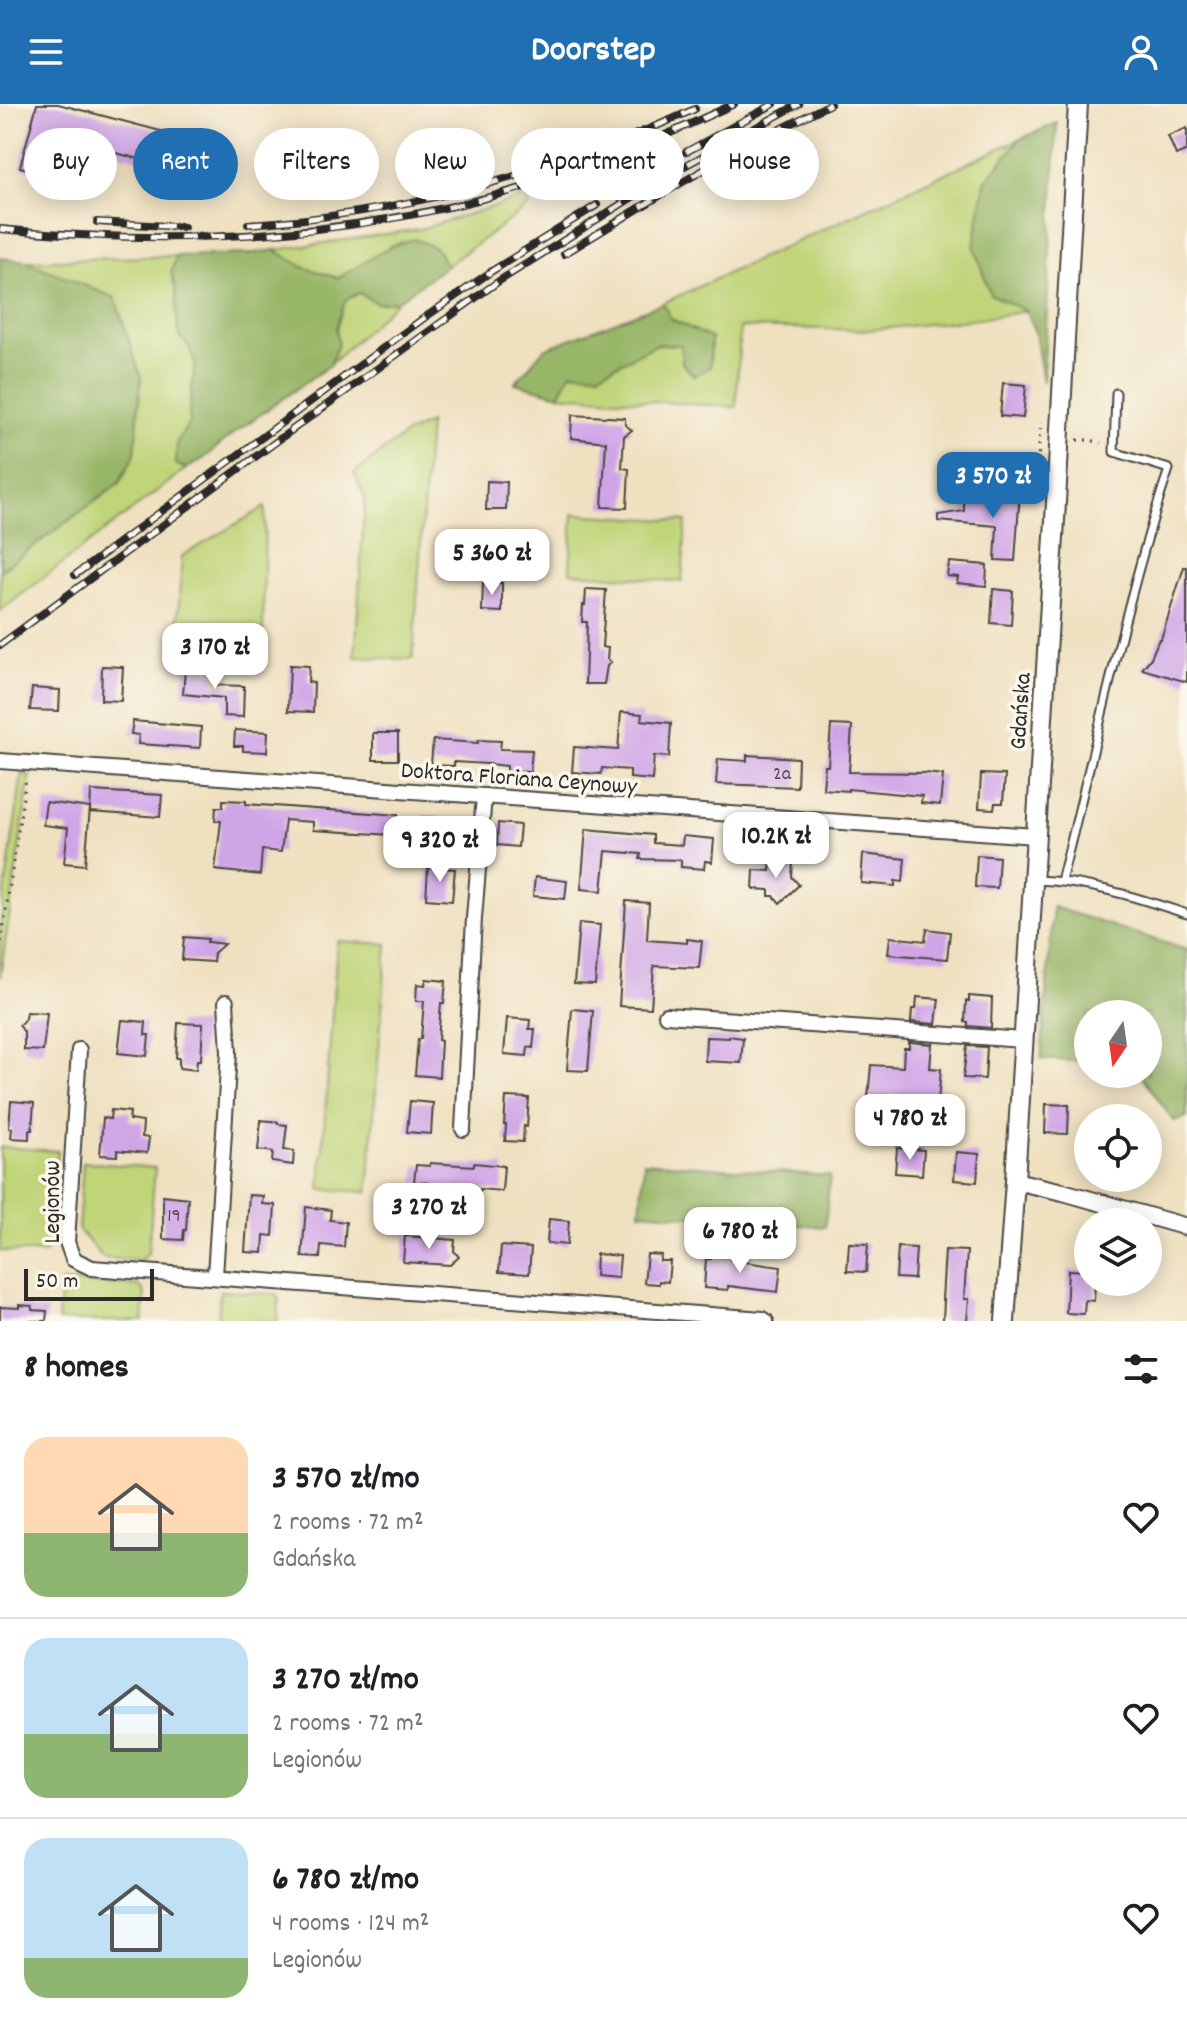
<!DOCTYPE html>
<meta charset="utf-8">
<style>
:root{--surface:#fff;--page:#f2f2f2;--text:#202124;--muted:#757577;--line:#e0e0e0;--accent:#1f6fb2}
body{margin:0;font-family:Dekko,sans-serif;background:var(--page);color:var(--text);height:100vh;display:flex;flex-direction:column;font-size:30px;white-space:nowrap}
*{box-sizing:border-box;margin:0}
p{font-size:26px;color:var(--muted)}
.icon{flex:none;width:44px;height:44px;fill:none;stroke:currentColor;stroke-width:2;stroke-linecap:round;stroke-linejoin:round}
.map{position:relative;height:1217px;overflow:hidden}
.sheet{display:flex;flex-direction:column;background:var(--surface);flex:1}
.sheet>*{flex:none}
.banner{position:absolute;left:24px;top:24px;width:1140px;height:72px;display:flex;gap:16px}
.needle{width:52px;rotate:193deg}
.tools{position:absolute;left:1074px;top:896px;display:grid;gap:16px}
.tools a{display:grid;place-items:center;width:88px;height:88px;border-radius:50%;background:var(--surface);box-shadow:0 4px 20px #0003;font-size:40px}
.scale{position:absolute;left:24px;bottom:20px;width:130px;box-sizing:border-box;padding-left:8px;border:4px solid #2b2b2b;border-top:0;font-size:22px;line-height:28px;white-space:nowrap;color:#2b2b2b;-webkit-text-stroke:6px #fbf7ec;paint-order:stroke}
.price{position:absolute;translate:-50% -68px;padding:0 18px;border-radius:16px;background:#fff;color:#222;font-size:26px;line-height:52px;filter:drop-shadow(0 2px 4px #0008)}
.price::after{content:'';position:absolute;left:50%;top:48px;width:24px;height:18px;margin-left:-12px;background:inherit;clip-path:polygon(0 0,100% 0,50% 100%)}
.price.on{background:var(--accent);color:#fff}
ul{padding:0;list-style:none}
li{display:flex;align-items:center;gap:24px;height:200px;padding:0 24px}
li+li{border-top:2px solid var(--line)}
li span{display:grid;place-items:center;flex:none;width:224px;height:160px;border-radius:24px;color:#555}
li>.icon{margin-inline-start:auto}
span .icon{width:96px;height:96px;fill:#fffc;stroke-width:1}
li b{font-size:34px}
h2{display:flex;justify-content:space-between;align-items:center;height:96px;padding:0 24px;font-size:34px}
.chip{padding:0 28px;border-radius:36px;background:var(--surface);box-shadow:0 4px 20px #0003;font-size:28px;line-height:72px}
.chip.on{background:var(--accent);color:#fff}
header{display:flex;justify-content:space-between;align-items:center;height:104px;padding:0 24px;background:var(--accent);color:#fff;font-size:36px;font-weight:700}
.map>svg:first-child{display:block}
.green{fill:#c0d478;stroke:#768052;stroke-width:2}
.forest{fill:#98b668;stroke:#62704a;stroke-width:2}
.building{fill:#d0a5e7}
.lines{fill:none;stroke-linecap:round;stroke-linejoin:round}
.service-casing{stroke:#484641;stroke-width:11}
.minor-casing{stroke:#484641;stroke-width:18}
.tertiary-casing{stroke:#484641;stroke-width:20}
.secondary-casing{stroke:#484641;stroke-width:22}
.path{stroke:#484641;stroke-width:3;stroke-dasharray:2 6;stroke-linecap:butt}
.service{stroke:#fff;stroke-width:7}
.minor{stroke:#fff;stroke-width:14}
.tertiary{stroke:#fff;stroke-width:16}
.secondary{stroke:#fff;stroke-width:18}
.rail-casing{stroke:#2b2b2b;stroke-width:8}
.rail{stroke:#fbf7ec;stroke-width:5;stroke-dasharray:15;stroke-linecap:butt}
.labels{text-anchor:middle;stroke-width:7;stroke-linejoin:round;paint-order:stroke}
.number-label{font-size:20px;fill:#544a5a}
.street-label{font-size:24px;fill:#2b2b2b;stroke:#fbf7ec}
</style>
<header><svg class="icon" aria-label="menu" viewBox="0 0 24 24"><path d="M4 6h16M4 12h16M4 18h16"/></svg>Doorstep<svg class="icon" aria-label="person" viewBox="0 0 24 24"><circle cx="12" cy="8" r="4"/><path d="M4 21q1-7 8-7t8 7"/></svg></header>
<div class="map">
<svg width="1187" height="1217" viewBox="0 0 1187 1217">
<rect width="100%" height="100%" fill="#fbf7ec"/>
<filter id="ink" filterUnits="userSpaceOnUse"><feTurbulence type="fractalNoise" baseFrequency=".0125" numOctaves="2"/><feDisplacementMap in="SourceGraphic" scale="16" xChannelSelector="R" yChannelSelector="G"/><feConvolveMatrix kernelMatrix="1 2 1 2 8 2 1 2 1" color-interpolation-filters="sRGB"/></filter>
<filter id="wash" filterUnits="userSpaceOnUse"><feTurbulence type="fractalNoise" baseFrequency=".006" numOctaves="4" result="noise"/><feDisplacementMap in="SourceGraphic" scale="32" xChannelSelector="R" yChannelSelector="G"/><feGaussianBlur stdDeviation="1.8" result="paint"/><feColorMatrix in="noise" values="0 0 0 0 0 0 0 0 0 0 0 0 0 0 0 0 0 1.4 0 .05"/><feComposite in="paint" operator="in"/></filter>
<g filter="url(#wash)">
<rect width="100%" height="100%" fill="#efe0c0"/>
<g class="green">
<path d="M1020,35L985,78L990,190L1026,207L978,215L868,226L740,223L736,303L559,291L571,268L599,270L657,240L681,241L694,271L710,263L711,234L671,215L663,199Z"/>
<path d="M525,93L529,102L446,162L436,144L369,157L338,174L303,163L275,146L420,125Z"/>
<path d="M177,152L171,168L176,188L177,219L180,233L189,242L195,260L189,307L190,317L176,360L186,365L0,507V467L119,380L135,350L141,274L115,194L26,157Z"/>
<path d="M359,189L376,199L397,197L330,261L338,240L336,224L344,197Z"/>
<path d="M429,319L413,555L355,553L365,393L354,369L404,331Z"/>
<path d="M265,403L263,531L177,525L182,452Z"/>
<path d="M573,410L686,417L682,478L570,468Z"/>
<path d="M22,670L30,671L0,874V821Z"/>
<path d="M337,837L387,840L368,1088L320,1085Z"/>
<path d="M0,1043L58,1047L50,1143L43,1149L0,1147Z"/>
<path d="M83,1058L155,1064L148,1149L141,1156L103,1154L78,1125Z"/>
<path d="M61,1178L140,1182L145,1189L143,1217H58Z"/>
<path d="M220,1187L276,1190L279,1194L278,1217H218Z"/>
</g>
<g class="forest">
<path d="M1057,19L1043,278L1035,228L1026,207L990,190L974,142L985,78L1020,35Z"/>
<path d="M415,135L436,144L446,162L397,197L376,199L359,189L345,197L336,224L338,240L330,261L230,332L206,353L186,365L176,360L177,338L190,317L189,307L195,260L189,242L180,233L177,219L176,188L171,168L177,152L248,150L275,146L303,163L338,174L393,141Z"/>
<path d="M0,154L26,157L115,194L141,273L135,350L118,380L0,467Z"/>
<path d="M663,199L671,215L711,234L710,263L694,272L682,259L681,241L657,240L599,270L571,268L559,291L515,279L544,245Z"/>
<path d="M1053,803L1187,846V1013L1174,1017L1140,970H1148V910H1088V958L1041,955Z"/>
<path d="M644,1058L830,1072L825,1123L640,1108Z"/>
</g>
<g id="blocks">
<g class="building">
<path d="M37,0H58L210,40L202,71L104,46L94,83L20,63Z"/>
<path d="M1187,24V46L1176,51L1168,32Z"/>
<path d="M1003,279L1026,281L1023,314L1000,312Z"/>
<path d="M572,311L625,314V321L632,326L624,332L622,364L629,365L627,404L602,403L606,338L571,334Z"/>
<path d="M487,377L507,378L506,406H486Z"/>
<path d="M999,386L1020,387L1015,457L995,456L997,422L938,417V411L964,407V396L998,394Z"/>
<path d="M949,458L987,461L986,482L957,479L958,473L947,472Z"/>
<path d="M1184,463H1187V578L1142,565L1151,554L1159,535H1161Z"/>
<path d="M483,479H502V508L482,507Z"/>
<path d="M586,485L606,486L602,543L608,544L607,555L611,558L607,562L604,580H585L587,518H582L583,501H585Z"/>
<path d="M993,485L1013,487L1011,521L991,519Z"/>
<path d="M290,561L309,562L308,578L314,579L313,608L288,607Z"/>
<path d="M102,562L123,563L121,597L101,596Z"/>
<path d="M185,566L215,569L214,581L244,582L243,613L224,612V594L183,590Z"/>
<path d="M32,584L60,586L59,607L30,606Z"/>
<path d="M621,608L642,610L641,616L671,619L669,653L654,652L652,676L630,674V666L602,664L601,670L572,668L574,643L618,646Z"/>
<path d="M133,617L201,623L200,644L138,640L139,631L131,630Z"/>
<path d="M831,621L852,622L849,668L925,669L943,671L940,701L921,699L922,692L848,685V687L823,685L825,662H828Z"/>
<path d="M235,626L268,628L267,648L243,647V642H234Z"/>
<rect x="373" y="629" width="25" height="27"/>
<path d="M433,636L478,639V636L501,637L500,645L532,646L530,668L507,667V662L488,660L454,658V662L431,661Z"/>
<path d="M747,651L798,654L797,683L716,680L718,655L747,657Z"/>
<path d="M981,670L1005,671L1003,699H995L994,705L979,704Z"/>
<path d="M91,687L162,691L160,713L90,708Z"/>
<path d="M223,696L246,697V700L398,711L397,719L422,720L423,713L438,714L436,740L408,738V732L313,726V718L285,716L281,748L262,746L260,771L215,766L221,717H215L216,703H223Z"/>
<path d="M46,698L90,704L85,761L64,759L68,724L43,721Z"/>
<path d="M498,719L520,721L518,743L497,741Z"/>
<path d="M586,725L653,731V739L682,741L683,732L714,735L712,758L705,757L704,765L681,763V756L640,755L641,750L606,747L602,787L581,785Z"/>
<path d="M863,750L905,755L903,778L895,777V782L861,779Z"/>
<path d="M977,751L999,753L997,784L975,783Z"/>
<path d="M771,757L793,758L792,773L799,781L780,799L774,792H769V786L753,785L754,766L770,767Z"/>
<path d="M428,763L455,765L452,797L426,795Z"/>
<path d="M535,773L567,777L565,795L533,792Z"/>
<path d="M626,797L649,799L647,836L687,839V835L702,837L699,864L654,862L651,904L619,902Z"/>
<path d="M579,819L600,821L595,881L574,880Z"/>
<path d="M927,825L950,828L947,855L888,850L890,833L925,837Z"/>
<path d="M184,833L208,835L207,838L224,840L214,849L213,858L182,856Z"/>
<path d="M426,875L446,877L444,899H441L438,936L441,937L439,973L415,971L418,935H421L424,897H416L417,880L425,881Z"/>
<path d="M969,892L992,894L991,924L968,922V918H965L966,897H969Z"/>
<path d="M917,893L939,895L936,920L911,918L912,905H916Z"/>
<path d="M572,905L593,907L588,967L567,966Z"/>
<path d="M26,908L47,909L43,947L24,946V928L19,921L25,915Z"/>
<path d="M507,914L530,916L529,925H535L533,944L528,943L527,952L504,950Z"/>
<path d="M122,916L146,918L145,931H149L147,952L118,949Z"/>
<path d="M178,919L203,920L201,956H197L196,966L179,964V954H176Z"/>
<path d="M729,932L743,934L741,959L705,957L706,933L729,934Z"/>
<path d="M909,938L932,940L930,964L941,965L936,1019L919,1018L920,993L889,991V995L868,994L871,961L903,963L904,944H909Z"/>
<path d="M967,942L987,943L985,975L963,974Z"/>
<path d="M506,993L529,994L527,1023L524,1022L523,1038L505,1037L506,1021H504Z"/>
<path d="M11,997L34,999L32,1026H29V1035L11,1034L12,1024H9Z"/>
<path d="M410,997L433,999L431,1030L407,1028Z"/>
<path d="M1046,1000L1069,1001L1068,1030L1045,1029Z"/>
<path d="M111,1006L130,1008L129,1016L143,1018L142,1033L149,1034L147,1049L117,1046V1052L100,1051L103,1014L110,1015Z"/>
<path d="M261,1016L278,1018V1020L287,1021L284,1046L294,1047L293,1061L272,1058L273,1048L258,1046Z"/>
<path d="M897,1044L924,1046L922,1071L895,1069Z"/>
<path d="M956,1048L979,1050L977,1078L954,1076Z"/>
<path d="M430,1059L474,1062V1059L504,1062L502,1087L480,1085V1087L429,1082V1079L414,1078L416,1061L430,1062Z"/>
<path d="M163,1091L188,1094L186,1126H184L183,1136L163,1135Z"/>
<path d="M249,1091L263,1092L262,1100L275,1101L273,1132L264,1131L263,1149L245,1148Z"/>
<path d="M306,1103L331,1106L330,1116L346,1118L344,1143L321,1141L320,1154L302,1153Z"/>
<path d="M549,1115L569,1117L567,1141L547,1139Z"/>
<path d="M405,1132L455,1136L454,1147L459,1153L450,1161L403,1158Z"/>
<path d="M849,1139L868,1140L866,1168L847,1167Z"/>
<path d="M501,1142L531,1144L529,1170L499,1168Z"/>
<path d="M898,1143L916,1144L914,1175L896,1174Z"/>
<path d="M945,1146L967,1147L964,1195H969L967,1217H943L944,1196H942Z"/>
<path d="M596,1150L620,1152L618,1174L595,1172Z"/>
<path d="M647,1150L661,1151L660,1157H670L668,1178L659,1177V1180L644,1179Z"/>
<path d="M711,1152L730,1153V1156L781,1163L778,1188L728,1182V1186L704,1184L706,1155H711Z"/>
<path d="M1068,1166L1088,1167V1178H1095L1094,1197L1085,1196L1084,1210L1066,1209Z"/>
<path d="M19,1201L32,1202V1206L47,1207L46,1217H0V1203L19,1204Z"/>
</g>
</g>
</g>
<g filter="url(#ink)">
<use href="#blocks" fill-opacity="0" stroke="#484641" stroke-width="2"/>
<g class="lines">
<defs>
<g id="service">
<path d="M1035,776C1088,777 1138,794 1187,810"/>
<path d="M1061,777C1097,640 1124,500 1169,365L1114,348L1116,289"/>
</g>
<g id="minor">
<path d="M0,657L1035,732"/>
<path d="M666,911L1023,936"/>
<path d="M79,946L67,1138L73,1155L92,1164L763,1215L766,1217"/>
<path d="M463,1025L474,814L484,692"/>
<path d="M215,1172L229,948L226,898"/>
</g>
<path id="tertiary" d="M1015,1077L1063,1088L1187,1123"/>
<path id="secondary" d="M1005,1217L1015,1077L1055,416L1078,0"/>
</defs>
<use href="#service" class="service-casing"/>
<use href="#minor" class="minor-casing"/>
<use href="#tertiary" class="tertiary-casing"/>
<use href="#secondary" class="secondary-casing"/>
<g class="path">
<path d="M1077,336H1090L1101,339"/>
<path d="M1037,366L1041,318"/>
<path d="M0,846L26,674"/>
</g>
<use href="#service" class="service"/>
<use href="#minor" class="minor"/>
<use href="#tertiary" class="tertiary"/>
<use href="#secondary" class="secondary"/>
<defs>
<g id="rail">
<path d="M686,48L774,0"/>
<path d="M97,118L184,123"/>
<path d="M248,120C399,111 558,68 695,5"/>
<path d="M0,125C193,144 386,133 571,68C627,49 680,25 734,0"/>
<path d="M564,150L674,83L728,52L830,0"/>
<path d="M75,471L424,214L492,167L597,101"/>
<path d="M0,541L296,323L499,177L666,72L799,0"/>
</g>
</defs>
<use href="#rail" class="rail-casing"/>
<use href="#rail" class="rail"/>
</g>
</g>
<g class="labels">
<g class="number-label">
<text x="782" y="675">2a</text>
<text x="174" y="1117">19</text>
</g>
<g class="street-label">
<text transform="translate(1019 607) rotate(-86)" y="8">Gdańska</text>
<text transform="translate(519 673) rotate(4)" y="8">Doktora Floriana Ceynowy</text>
<text transform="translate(51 1098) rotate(-90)" y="8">Legionów</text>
</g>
</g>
</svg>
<div class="tools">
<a><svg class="needle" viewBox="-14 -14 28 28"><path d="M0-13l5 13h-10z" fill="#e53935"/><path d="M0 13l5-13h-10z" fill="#757577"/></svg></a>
<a><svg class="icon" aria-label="locate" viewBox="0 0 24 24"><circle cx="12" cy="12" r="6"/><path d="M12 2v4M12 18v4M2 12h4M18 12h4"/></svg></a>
<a><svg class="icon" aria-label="layers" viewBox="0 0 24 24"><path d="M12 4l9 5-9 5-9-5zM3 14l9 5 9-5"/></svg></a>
</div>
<div class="scale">50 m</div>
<b class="price on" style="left:993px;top:416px">3 570 zł</b>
<b class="price" style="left:492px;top:493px">5 360 zł</b>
<b class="price" style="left:215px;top:587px">3 170 zł</b>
<b class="price" style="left:776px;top:776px">10.2K zł</b>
<b class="price" style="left:440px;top:780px">9 320 zł</b>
<b class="price" style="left:910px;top:1058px">4 780 zł</b>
<b class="price" style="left:429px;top:1147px">3 270 zł</b>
<b class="price" style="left:740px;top:1171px">6 780 zł</b>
<div class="banner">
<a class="chip">Buy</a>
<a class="chip on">Rent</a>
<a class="chip">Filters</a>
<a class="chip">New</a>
<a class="chip">Apartment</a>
<a class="chip">House</a>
</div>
</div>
<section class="sheet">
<h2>8 homes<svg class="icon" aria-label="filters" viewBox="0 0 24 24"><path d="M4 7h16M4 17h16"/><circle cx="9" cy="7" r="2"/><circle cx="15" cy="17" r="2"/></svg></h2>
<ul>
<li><span style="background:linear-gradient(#ffd9b3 60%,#8fb573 0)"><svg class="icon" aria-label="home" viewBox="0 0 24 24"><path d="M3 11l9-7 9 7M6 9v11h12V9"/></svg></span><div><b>3 570 zł/mo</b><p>2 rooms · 72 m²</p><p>Gdańska</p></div><svg class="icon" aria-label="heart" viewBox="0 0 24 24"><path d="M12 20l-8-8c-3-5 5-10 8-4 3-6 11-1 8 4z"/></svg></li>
<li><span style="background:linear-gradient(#bfe0f5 60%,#8fb573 0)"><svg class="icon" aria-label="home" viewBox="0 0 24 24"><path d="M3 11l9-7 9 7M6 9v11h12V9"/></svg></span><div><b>3 270 zł/mo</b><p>2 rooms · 72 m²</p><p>Legionów</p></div><svg class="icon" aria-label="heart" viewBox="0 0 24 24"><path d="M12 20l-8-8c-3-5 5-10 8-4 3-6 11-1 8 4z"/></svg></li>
<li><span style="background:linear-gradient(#bfe0f5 75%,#8fb573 0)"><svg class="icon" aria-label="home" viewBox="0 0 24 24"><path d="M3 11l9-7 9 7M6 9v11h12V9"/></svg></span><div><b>6 780 zł/mo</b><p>4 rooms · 124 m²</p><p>Legionów</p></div><svg class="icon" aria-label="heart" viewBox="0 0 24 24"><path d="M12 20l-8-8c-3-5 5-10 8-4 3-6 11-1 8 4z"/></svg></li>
</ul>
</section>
